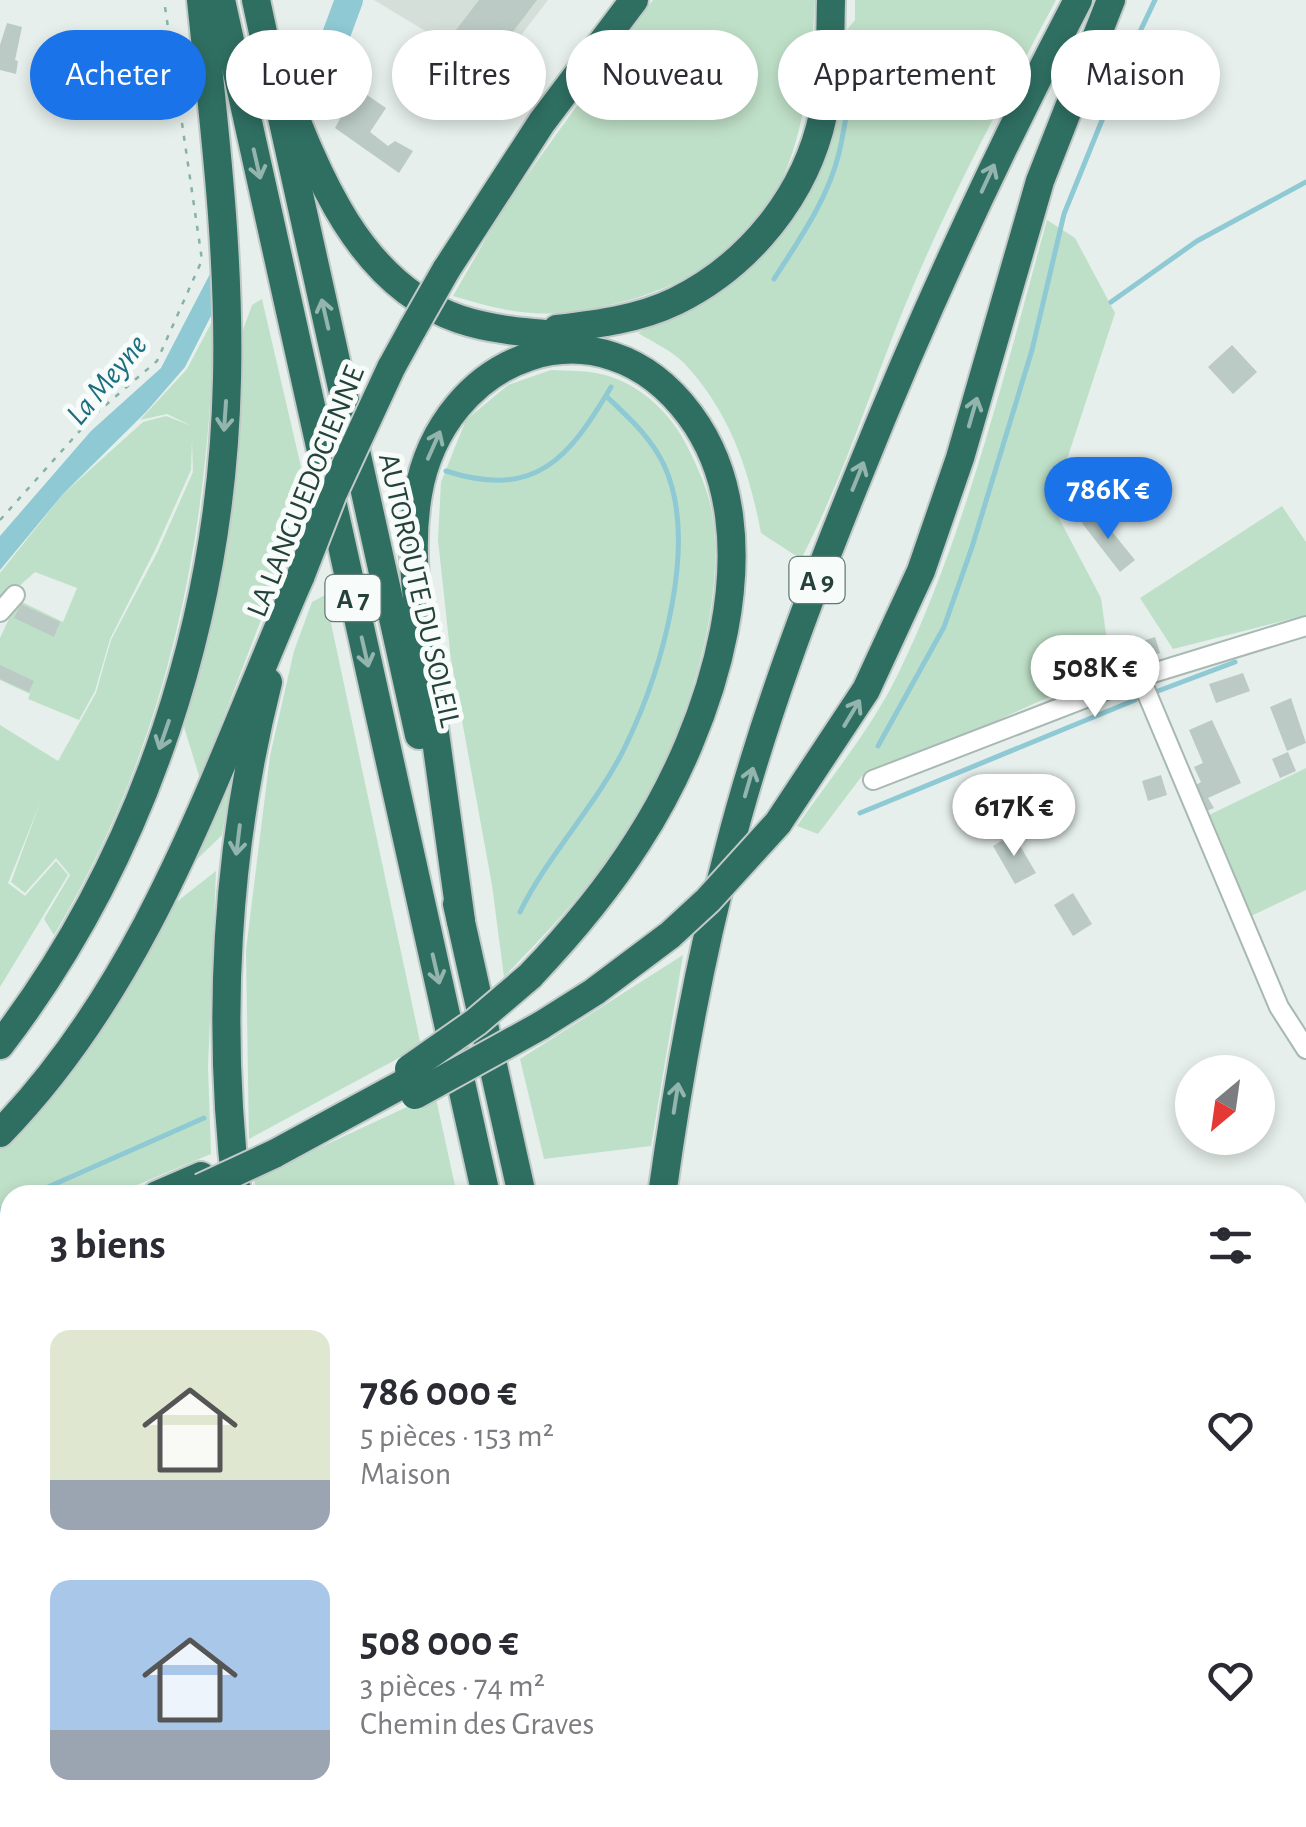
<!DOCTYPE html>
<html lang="fr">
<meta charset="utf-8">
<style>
:root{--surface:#fff;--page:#f7f7f7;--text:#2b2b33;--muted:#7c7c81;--accent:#1a73e8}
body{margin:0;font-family:"Alegreya Sans",sans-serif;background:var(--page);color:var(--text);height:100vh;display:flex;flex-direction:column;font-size:38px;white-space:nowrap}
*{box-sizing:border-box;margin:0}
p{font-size:32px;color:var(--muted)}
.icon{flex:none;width:55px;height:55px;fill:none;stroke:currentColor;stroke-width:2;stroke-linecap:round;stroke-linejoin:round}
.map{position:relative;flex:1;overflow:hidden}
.side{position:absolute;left:0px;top:1185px;width:1308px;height:642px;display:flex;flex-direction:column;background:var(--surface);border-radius:30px 30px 0 0;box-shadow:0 5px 15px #0003}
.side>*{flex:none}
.banner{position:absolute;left:30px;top:30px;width:1248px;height:90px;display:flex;gap:20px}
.needle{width:65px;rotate:209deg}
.controls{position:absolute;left:1175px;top:1055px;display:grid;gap:20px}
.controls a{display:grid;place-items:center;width:100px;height:100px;border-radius:50%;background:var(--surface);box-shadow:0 5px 15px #0003;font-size:50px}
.price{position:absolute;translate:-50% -85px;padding:0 22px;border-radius:35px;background:#fff;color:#222;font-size:32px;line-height:65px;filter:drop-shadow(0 2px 5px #0008)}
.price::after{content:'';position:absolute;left:50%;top:60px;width:30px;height:22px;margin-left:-15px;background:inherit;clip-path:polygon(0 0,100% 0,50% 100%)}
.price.current{background:var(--accent);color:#fff}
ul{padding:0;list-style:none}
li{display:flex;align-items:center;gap:30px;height:250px;padding:0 50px}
li span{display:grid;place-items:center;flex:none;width:280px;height:200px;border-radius:20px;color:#555}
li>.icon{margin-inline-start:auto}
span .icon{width:120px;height:120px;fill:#fffc;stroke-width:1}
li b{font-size:42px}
h2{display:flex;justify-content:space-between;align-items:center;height:120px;padding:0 50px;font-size:42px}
.pill{padding:0 35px;border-radius:45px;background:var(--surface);box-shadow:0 5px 15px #0003;font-size:35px;line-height:90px}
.pill.current{background:var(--accent);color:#fff}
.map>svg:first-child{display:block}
.built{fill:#d4dfda}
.green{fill:#bfe0c8}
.water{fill:#8ec9d4}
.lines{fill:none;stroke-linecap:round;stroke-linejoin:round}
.stream{stroke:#8ec9d4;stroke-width:5}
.river{stroke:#8ec9d4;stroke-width:28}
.building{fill:#bbcac4}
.minor-casing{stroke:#a8b8b2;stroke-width:22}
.highway-casing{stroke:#c2cac8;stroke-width:32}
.path{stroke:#86b3a5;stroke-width:2.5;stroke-dasharray:5 8;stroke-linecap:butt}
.minor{stroke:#fff;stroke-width:18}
.highway{stroke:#2f6f62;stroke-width:28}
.highway-bridge-casing{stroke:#c2cac8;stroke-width:32;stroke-linecap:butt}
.highway-bridge{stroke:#2f6f62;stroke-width:28}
.oneway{stroke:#93b5ae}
.labels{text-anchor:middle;stroke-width:10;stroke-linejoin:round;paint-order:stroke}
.shield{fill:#f7fbf9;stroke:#637a73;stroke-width:2.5}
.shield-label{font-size:28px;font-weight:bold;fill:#24423a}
.street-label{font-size:30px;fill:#24423a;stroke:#f7fbf9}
.water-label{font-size:32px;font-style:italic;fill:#1c6f80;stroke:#f7fbf9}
</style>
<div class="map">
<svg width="1306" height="1827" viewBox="0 0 1306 1827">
<rect width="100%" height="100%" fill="#e6efeb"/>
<path class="built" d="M374,0H548L493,72Z"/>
<g class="green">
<path d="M653,0H815C811,68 806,139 772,200C732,272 636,307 557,313C522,316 486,306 453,296L504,207Z"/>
<path d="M855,0H1056C1003,99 949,199 906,303C871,388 844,477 801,559L761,533C749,470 730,412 684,363C672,351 653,342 638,333L718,289L787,223L842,36L855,20Z"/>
<path d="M1047,220L1075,238L1115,313L1052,505L1101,598L1111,669L907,761L862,776L818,834L797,826C831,777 872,728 898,674C965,537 1006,368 1047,220Z"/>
<path d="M262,299L308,497L200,779L184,727L209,637L236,475L238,344L252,305Z"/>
<path d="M214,318C209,538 168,744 54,935L44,919L70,875L56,858L25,893L11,882L40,803L8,883L25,896L56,861L68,875L0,987V725L58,761L96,693L111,640L157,553L193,472L192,441L191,470L156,548L110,639L95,691L79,720L28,699L30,694L0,680V638L18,600L63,622L77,588L35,572L0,603V573L63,494L143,422L166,416L192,426L167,414L140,420L187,369Z"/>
<path d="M551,370C568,371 588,370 605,375C641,385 672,414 688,448C698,468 708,490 712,512C728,608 682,744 631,825C596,882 550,929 504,977L492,885L451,660L438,540L441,482L466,420L508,385Z"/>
<path d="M1282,506L1306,542V615L1173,649L1140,598Z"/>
<path d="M325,595L421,1046L249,1139L246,950L270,756L294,651L312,602Z"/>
<path d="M1306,768V890L1249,917L1209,815Z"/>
<path d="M233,772L222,835L181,875Z"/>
<path d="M216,871L208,1067L211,1154L113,1195H10V1238L0,1242V1141L160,915Z"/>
<path d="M683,955L651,1146L544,1159L520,1059Z"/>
<path d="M435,1094L457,1195H257L254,1178Z"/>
<path d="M10,1274V1401L0,1399V1278Z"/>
<path d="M1306,1280V1401L1298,1407V1286Z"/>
<path d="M452,1818H590L592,1827H456Z"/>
</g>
<path class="water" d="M212,270L214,310L185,367L146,412L63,494L0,570V536L91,431L161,368Z"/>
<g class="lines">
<g class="stream">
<path d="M774,279C799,240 828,199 839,153C846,124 847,96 861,69"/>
<path d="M1111,302L1197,241L1306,182"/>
<path d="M446,471C536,500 569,458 611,387"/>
<path d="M1158,691L1235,662"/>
<path d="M878,746L944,627L972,547L1032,350L1064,214L1126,61L1155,0"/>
<path d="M860,813L1135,700"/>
<path d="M520,912C549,853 597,805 626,745C661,672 700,543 664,465C650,436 629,418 606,396"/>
<path d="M30,1195L204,1118"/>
<path d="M0,1210L10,1205"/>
<path d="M83,1827L95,1818"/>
</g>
<path class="river" d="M311,103L349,0"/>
</g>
<g class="building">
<path d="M479,0H537L490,62L453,34Z"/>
<path d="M7,23L22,27L15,60L18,61L16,74L0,70V45Z"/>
<path d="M357,88L386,108L370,132L388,146L395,141L413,151L399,173L335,128Z"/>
<path d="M1232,345L1257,372L1233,394L1208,367Z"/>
<path d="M1096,512L1135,560L1120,572L1082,523Z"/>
<path d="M21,604L60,622L54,637L14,618Z"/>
<path d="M1155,637L1160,653L1133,662L1128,646Z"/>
<path d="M0,665L34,681L29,692L0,679Z"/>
<path d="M1243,673L1250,691L1216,703L1209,684Z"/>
<path d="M1291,698L1306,743L1287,751L1270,707Z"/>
<path d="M1212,720L1241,783L1208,798L1214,808L1202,813L1191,788L1201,782L1194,767L1203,763L1189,730Z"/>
<path d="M1288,752L1296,771L1280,778L1272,759Z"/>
<path d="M1161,775L1167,795L1148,801L1142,781Z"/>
<path d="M1013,834L1036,873L1015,884L993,846Z"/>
<path d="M1073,893L1092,924L1073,936L1054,905Z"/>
<path d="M0,1511L10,1516V1540L0,1534Z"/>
<path d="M182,1818H186L192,1824L201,1818L211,1827H178Z"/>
</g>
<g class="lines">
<defs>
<g id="minor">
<path d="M0,612L15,595"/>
<path d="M1140,677L1279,1007L1306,1049"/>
<path d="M873,780L1140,677L1306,626"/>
<path d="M0,1436L7,1429"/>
</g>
<g id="highway">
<path d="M221,0L486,1195"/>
<path d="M256,0L267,51"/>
<path d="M264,37C305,138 343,279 459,319C497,332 540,333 580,337"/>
<path d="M281,113L419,735"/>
<path d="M446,270L542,122L634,0"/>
<path d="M557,329C598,324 639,319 676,301C749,265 806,195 823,115C831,77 830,38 831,0"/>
<path d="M391,368L413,328"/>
<path d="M778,823L866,690L921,571L960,458L1040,181L1111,0"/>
<path d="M457,904L522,1195"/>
<path d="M461,921C450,841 439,762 428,682C420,620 407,557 418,494C442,355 600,293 690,415C778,534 710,730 638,841C607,890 570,934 530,976"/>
<path d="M540,1026L594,992L670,935"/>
<path d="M0,1045C145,856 222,616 227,379C230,252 214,126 201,0"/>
<path d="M0,1133C151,978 216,768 301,575"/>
<path d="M274,1154L412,1079"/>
<path d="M157,1195L201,1176"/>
<path d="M237,1195C216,1024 226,849 268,682"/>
<path d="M662,1195C678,1080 698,966 728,853C761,724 809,597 859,474C924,312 997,154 1078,0"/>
<path d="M0,1270L10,1266"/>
<path d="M0,1405L10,1407"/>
<path d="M433,1818L438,1827"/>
<path d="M624,1818L626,1827"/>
<path d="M662,1818L664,1827"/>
<path d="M690,1818L692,1827"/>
</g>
</defs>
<use href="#minor" class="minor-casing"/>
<use href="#highway" class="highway-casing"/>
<g class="path">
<path d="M0,520L94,415L157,361L202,260L164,0"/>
<path d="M1151,1818L1161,1827"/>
</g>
<use href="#minor" class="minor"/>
<use href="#highway" class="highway"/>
<defs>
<g id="highway-bridge">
<path d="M413,328L446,270"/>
<path d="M301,575L333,493L391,368"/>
<path d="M670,935L708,900L778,823"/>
<path d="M409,1069L476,1022L530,976"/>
<path d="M415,1095L540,1026"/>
<path d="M201,1188L274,1154"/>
</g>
</defs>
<use href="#highway-bridge" class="highway-bridge-casing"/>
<use href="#highway-bridge" class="highway-bridge"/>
</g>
<defs><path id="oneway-shaft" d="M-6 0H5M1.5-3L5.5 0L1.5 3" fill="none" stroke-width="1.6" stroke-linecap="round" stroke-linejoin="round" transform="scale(2.5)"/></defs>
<g class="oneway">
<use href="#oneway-shaft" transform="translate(257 164) rotate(77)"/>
<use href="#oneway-shaft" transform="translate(988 178) rotate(-65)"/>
<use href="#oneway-shaft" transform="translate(325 314) rotate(-103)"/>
<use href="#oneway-shaft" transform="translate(973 412) rotate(-74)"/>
<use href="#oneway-shaft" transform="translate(225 416) rotate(94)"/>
<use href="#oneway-shaft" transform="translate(434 445) rotate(-66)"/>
<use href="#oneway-shaft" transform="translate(858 476) rotate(-68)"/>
<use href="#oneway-shaft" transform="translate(365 652) rotate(77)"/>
<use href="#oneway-shaft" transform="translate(852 713) rotate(-59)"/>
<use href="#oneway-shaft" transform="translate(164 735) rotate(109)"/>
<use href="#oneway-shaft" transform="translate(749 782) rotate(-74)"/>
<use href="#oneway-shaft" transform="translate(238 840) rotate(97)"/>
<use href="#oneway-shaft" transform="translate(436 969) rotate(77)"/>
<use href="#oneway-shaft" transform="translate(676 1098) rotate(-81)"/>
</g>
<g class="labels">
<g class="shield">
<rect x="789.5" y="557" width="55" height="46" rx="8"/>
<rect x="325.5" y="575" width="55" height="46" rx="8"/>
</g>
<g class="shield-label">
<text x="817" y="590">A 9</text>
<text x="353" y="608">A 7</text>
</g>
<g class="street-label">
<text transform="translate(305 491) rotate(-68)" y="10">LA LANGUEDOCIENNE</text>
<text transform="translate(420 590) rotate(77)" y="10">AUTOROUTE DU SOLEIL</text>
</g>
<g class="water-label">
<text transform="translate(106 379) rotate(-50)" y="11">La Meyne</text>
</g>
</g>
</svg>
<div class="controls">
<a><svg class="needle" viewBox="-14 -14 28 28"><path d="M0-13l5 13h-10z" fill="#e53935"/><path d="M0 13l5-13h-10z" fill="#7c7c81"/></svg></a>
</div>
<b class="price current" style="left:1108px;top:542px">786K €</b>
<b class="price" style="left:1095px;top:720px">508K €</b>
<b class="price" style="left:1014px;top:859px">617K €</b>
<div class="banner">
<a class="pill current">Acheter</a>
<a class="pill">Louer</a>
<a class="pill">Filtres</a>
<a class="pill">Nouveau</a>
<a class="pill">Appartement</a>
<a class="pill">Maison</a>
</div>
<section class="side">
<h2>3 biens<svg class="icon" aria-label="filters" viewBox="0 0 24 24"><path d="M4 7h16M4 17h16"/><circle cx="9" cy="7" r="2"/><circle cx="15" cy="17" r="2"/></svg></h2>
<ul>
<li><span style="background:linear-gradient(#dfe7d0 75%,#9aa5b1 0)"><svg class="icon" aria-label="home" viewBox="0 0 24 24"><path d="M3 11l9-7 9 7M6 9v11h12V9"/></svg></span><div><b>786 000 €</b><p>5 pièces · 153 m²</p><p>Maison</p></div><svg class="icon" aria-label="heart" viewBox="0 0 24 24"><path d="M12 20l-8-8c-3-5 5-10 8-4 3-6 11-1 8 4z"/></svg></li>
<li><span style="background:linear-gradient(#a9c7e8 75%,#9aa5b1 0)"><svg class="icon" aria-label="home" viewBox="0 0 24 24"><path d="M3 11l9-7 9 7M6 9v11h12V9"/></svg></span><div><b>508 000 €</b><p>3 pièces · 74 m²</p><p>Chemin des Graves</p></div><svg class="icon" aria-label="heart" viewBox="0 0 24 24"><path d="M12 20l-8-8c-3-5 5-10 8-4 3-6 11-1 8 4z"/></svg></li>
</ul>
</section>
</div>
